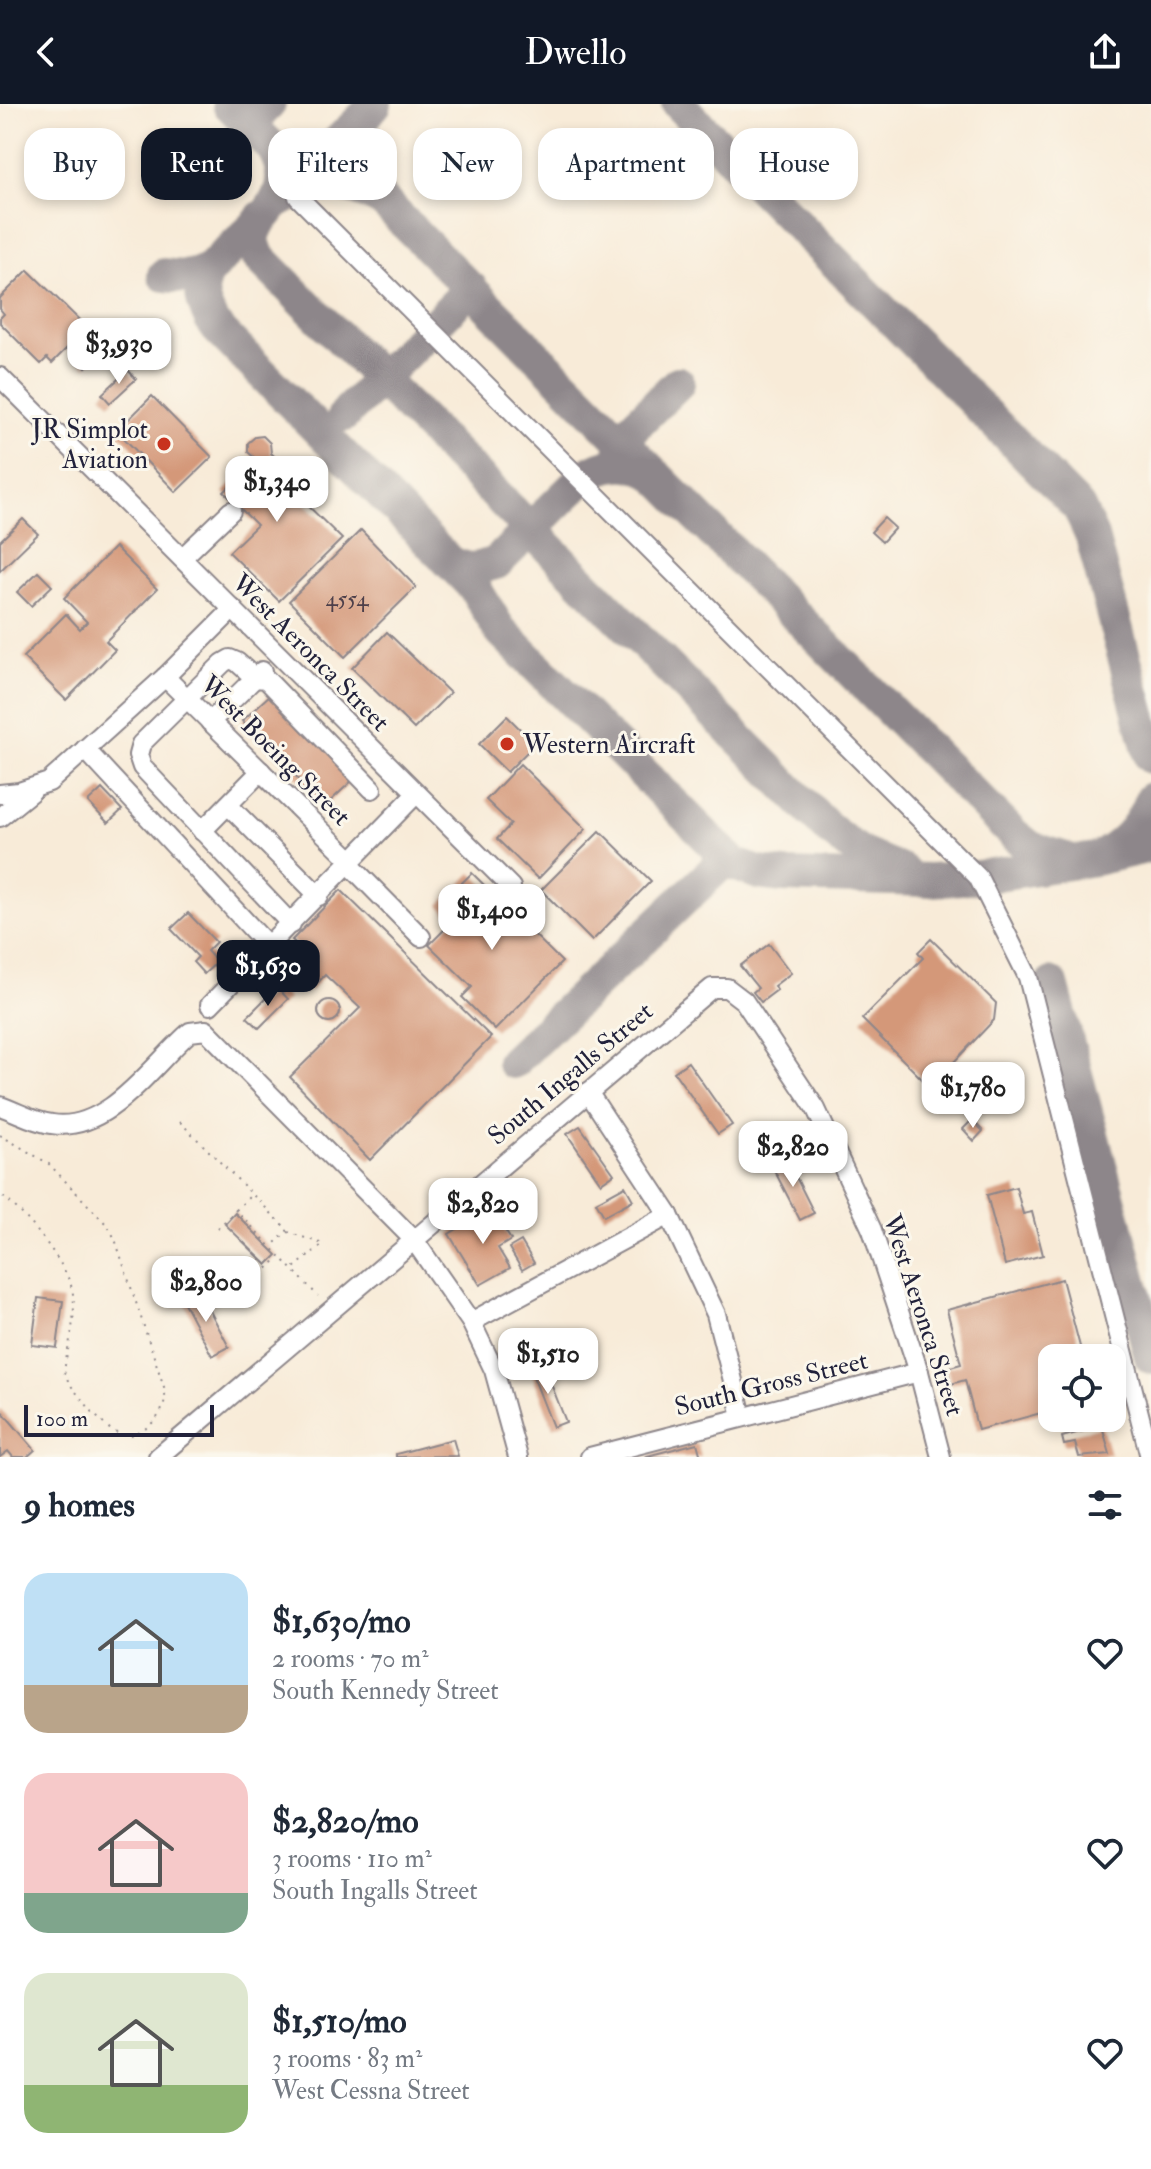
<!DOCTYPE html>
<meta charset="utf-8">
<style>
:root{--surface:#fff;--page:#f6f6f7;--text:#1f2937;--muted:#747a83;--accent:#111827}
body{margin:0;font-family:"IM FELL Double Pica",serif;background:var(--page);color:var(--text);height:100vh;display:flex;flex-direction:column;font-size:30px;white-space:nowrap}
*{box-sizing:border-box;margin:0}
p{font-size:26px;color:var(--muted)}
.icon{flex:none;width:44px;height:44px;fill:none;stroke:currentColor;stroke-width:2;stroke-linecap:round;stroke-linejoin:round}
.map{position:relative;height:1353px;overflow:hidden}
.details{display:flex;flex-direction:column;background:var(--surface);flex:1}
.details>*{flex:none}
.banner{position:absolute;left:24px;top:24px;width:1104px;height:72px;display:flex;gap:16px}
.controls{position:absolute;left:1038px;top:1240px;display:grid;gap:16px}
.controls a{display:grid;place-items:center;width:88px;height:88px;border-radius:16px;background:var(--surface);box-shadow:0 4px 12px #0003;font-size:40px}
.scale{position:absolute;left:24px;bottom:20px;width:190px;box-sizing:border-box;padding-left:8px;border:4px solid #22223b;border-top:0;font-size:22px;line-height:28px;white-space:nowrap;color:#22223b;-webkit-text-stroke:6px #fbf7ec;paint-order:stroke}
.price{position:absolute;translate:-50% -68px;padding:0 18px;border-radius:16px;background:#fff;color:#222;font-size:26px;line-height:52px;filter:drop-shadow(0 2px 4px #0008)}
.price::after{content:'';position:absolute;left:50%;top:48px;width:24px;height:18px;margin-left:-12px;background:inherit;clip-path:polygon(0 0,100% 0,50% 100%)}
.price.on{background:var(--accent);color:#fff}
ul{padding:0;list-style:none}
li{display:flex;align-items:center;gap:24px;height:200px;padding:0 24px}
li span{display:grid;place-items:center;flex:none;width:224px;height:160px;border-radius:24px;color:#555}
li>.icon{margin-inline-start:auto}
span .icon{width:96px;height:96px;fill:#fffc;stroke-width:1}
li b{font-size:34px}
h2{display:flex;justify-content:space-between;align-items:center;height:96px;padding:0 24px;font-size:34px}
.chip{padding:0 28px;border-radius:24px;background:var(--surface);box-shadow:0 4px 12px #0003;font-size:28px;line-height:72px}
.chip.on{background:var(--accent);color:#fff}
header{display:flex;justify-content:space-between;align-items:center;height:104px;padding:0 24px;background:var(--accent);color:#fff;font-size:36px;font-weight:600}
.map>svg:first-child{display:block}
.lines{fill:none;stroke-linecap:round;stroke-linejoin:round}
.taxiway{stroke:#8d868a;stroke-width:34}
.building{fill:#d49879}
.minor-casing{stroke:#8d868a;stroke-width:22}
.path{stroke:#8d868a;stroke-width:2;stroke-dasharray:2 6;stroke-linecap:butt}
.minor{stroke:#fff;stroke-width:18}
.poi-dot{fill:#c8321e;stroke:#fbf7ec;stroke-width:3}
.labels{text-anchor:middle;stroke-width:6;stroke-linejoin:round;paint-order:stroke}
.number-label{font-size:22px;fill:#4e404a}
.poi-label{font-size:26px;fill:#22223b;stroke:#fbf7ec;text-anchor:end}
.street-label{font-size:26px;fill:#22223b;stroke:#fbf7ec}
</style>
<header><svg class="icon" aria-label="back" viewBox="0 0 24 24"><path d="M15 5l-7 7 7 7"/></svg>Dwello<svg class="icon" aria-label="share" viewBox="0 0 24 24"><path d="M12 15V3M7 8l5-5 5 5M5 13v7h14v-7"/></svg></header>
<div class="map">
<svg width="1151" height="1353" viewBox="0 0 1151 1353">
<rect width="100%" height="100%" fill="#fbf7ec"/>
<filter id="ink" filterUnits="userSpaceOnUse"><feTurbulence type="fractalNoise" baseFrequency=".0125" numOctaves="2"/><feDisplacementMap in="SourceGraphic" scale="16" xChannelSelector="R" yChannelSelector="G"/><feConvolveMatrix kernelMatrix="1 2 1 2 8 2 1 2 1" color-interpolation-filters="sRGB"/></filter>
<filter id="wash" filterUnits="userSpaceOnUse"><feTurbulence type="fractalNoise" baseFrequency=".006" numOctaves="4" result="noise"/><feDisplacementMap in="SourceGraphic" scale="32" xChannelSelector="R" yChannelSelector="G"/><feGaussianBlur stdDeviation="1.8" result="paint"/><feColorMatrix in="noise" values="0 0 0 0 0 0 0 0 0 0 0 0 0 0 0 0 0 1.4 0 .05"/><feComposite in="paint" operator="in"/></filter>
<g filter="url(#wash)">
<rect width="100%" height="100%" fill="#f8ebd8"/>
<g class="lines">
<g class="taxiway">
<path d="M229,0L291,62"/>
<path d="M375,0C353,23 346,56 368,82L1011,728L1031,744L1069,756"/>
<path d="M678,0L1079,404L1092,433L1151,653"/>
<path d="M363,13L276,99C314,76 342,74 381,96"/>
<path d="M249,20L269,0"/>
<path d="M274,46C302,94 252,122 222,153C215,160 205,168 203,178C199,193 207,207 213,220L474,483L500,526L734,760L759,769L784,772L930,776L978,773L1095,755L1151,742"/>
<path d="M262,113L252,134L258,152L830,726L862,750L903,767"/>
<path d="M164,171C184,174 197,174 214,161"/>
<path d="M344,311L471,184"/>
<path d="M621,335L678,279"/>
<path d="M450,459L471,466L496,459L583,374C604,358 632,354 654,370"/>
<path d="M1106,750C1129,737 1142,719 1151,695"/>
<path d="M1052,880L1151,1253"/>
<path d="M513,958L728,753"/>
</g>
</g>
<g id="blocks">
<g class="building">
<path d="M28,166L106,242L86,263L67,244L52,259L47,254L41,260L0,219V214L4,210L0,205V194Z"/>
<path d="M128,266L136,275L110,299L102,290Z"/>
<path d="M152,292L212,353L176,388L117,327Z"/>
<path d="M263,332L270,339L271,349L300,378L292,386L342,435L279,497L229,448L257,421L224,388L257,356L248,348V339L255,333Z"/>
<path d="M884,414L895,424L882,438L871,428Z"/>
<path d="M23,415L38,430L0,467V437Z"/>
<path d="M361,426L416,483L345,553L289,497Z"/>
<path d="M115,443L157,485L106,537L115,546L66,596L23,553L66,510L80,525L87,518L64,494Z"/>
<path d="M38,468L52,482L31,502L17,488Z"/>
<path d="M387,528L450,589L414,625L352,564Z"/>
<path d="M272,589L355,674L325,702L242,617Z"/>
<path d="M507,612L535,640L507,668L479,640Z"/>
<path d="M520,660L586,725L538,775L497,735L511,720L486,696Z"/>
<path d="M102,685L122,706L108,719L88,698Z"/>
<path d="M600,727L651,777L592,837L541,786Z"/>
<path d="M472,769L562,858L495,926L462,893L472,883L429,841L454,816L439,801Z"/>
<path d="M341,786L491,933L370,1056L290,973L360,904L325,871L310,887L286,864L303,847L292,836Z"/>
<path d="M188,809L216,838L207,847L217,858L204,870L193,858L198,853L171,825Z"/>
<path d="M931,835L996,899L994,916L930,983L862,915L923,854L918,848Z"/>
<path d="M769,840L791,869L774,882L777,886L761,898L753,888L758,884L740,862Z"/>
<path d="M277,883L288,895L259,924L247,913Z"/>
<circle cx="329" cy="907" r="11"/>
<path d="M688,958L732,1021L718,1030L674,968Z"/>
<path d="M972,1016L983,1027L974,1037L963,1025Z"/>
<path d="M580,1022L614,1070L601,1079L567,1030Z"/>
<path d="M787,1055L814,1109L800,1116L772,1062Z"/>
<path d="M625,1082L633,1096L604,1112L596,1098Z"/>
<path d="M1016,1083L1023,1110L1032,1108L1043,1151L1005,1161L987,1091Z"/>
<path d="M491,1104L511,1136L498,1144L510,1164L480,1181L449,1130Z"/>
<path d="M235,1109L277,1151L267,1161L225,1120Z"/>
<path d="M521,1137L534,1159L522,1166L509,1144Z"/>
<path d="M1062,1175L1083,1254H1052V1306L978,1326L965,1276L951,1280L947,1264L961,1260L947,1206Z"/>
<path d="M200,1188L229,1243L212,1252L183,1197Z"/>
<path d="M38,1194L63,1197L57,1244L32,1241Z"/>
<path d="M544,1262L566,1318L553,1323L531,1267Z"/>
<path d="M0,1305L35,1346L27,1353H13L8,1347L0,1353Z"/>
<path d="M1102,1322L1110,1350L1079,1353L1075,1339L1064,1341L1062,1333Z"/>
<path d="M453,1335L458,1352L396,1353V1350Z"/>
<path d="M697,1339L701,1353H648L647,1352Z"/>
</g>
</g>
</g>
<g filter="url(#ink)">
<use href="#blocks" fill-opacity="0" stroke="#8d868a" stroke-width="2"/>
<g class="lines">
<defs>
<g id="minor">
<path d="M298,93L978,773L1028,873L1150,1353"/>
<path d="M0,273L511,783"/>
<path d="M182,454L231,407"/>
<path d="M165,573L352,757"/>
<path d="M210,618L262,567"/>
<path d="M85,645L269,843"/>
<path d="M0,690L19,688L49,678L165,573L233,505"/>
<path d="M228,701L319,792"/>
<path d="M0,713L32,687"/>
<path d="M202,727L261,667"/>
<path d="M349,760L421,833"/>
<path d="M291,820L142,663L138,651L141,640L223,559L230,555L237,558L255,574L266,575L372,685"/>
<path d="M210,901L416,690"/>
<path d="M588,988L669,1111L716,1210L742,1312"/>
<path d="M0,1002C18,1008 33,1018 52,1020C108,1029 152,961 190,928L206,926L414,1136L471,1218L494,1266L518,1353"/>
<path d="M471,1218L669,1111"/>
<path d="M158,1353L712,884H727L744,897L816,1005L872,1126L919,1268L941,1353"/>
<path d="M590,1353L919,1268"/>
</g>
</defs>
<use href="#minor" class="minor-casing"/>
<g class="path">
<path d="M180,1018L287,1125V1127L271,1143"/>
<path d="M0,1031L49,1060L108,1122L115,1135L165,1286C166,1300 161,1311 151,1320C122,1347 103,1320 85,1299C76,1288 68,1280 64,1267C68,1242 78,1210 72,1185C66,1159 23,1105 0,1091"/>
<path d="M236,1106L251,1091"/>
<path d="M218,1124L236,1106L318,1192"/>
<path d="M288,1128L323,1140L294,1164"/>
<path d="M262,1170L280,1153"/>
</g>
<use href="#minor" class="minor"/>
</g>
</g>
<g class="poi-dot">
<circle cx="164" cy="340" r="8"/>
<circle cx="507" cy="640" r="8"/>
</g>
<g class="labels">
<g class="number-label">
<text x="347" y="502">4554</text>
</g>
<g class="poi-label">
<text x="148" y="334">JR Simplot<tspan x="148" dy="30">Aviation</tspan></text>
<text x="523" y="649" text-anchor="start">Western Aircraft</text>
</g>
<g class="street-label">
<text transform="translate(311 548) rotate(45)" y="9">West Aeronca Street</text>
<text transform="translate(276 646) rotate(45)" y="9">West Boeing Street</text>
<text transform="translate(570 969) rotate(-40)" y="9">South Ingalls Street</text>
<text transform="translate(924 1211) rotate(72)" y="9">West Aeronca Street</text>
<text transform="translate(771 1279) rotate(-14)" y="9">South Gross Street</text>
</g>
</g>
</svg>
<div class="controls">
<a><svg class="icon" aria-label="locate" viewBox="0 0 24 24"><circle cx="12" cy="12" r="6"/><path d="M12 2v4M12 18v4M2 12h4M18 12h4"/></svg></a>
</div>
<div class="scale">100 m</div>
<b class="price" style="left:119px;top:282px">$3,930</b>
<b class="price" style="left:277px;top:420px">$1,340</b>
<b class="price" style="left:492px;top:848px">$1,400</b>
<b class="price on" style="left:268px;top:904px">$1,630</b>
<b class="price" style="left:973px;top:1026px">$1,780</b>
<b class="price" style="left:793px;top:1085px">$2,820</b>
<b class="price" style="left:483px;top:1142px">$2,820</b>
<b class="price" style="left:206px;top:1220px">$2,800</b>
<b class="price" style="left:548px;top:1292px">$1,510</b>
<div class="banner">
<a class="chip">Buy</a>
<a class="chip on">Rent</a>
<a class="chip">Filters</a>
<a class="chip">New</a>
<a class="chip">Apartment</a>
<a class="chip">House</a>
</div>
</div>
<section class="details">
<h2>9 homes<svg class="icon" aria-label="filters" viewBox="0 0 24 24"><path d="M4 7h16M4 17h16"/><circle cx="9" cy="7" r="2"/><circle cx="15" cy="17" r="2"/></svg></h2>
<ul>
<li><span style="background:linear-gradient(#bfe0f5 70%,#b9a48a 0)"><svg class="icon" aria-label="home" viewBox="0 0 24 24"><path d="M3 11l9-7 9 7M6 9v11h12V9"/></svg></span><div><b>$1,630/mo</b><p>2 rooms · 70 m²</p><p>South Kennedy Street</p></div><svg class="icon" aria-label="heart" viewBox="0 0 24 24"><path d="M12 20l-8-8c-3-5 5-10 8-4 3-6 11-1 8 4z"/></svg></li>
<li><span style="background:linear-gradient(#f6c9c9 75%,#7fa58c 0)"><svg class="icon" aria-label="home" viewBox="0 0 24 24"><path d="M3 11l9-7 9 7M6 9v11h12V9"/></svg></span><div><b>$2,820/mo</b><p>3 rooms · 110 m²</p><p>South Ingalls Street</p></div><svg class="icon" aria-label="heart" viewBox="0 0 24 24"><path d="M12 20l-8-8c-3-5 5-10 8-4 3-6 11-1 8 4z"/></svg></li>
<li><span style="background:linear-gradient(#dfe7d0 70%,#8fb573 0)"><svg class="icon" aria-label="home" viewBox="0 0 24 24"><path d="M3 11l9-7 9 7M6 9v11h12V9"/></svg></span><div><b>$1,510/mo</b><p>3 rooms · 83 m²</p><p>West Cessna Street</p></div><svg class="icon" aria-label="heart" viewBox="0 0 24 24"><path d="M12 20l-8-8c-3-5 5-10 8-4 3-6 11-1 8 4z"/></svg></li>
</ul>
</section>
